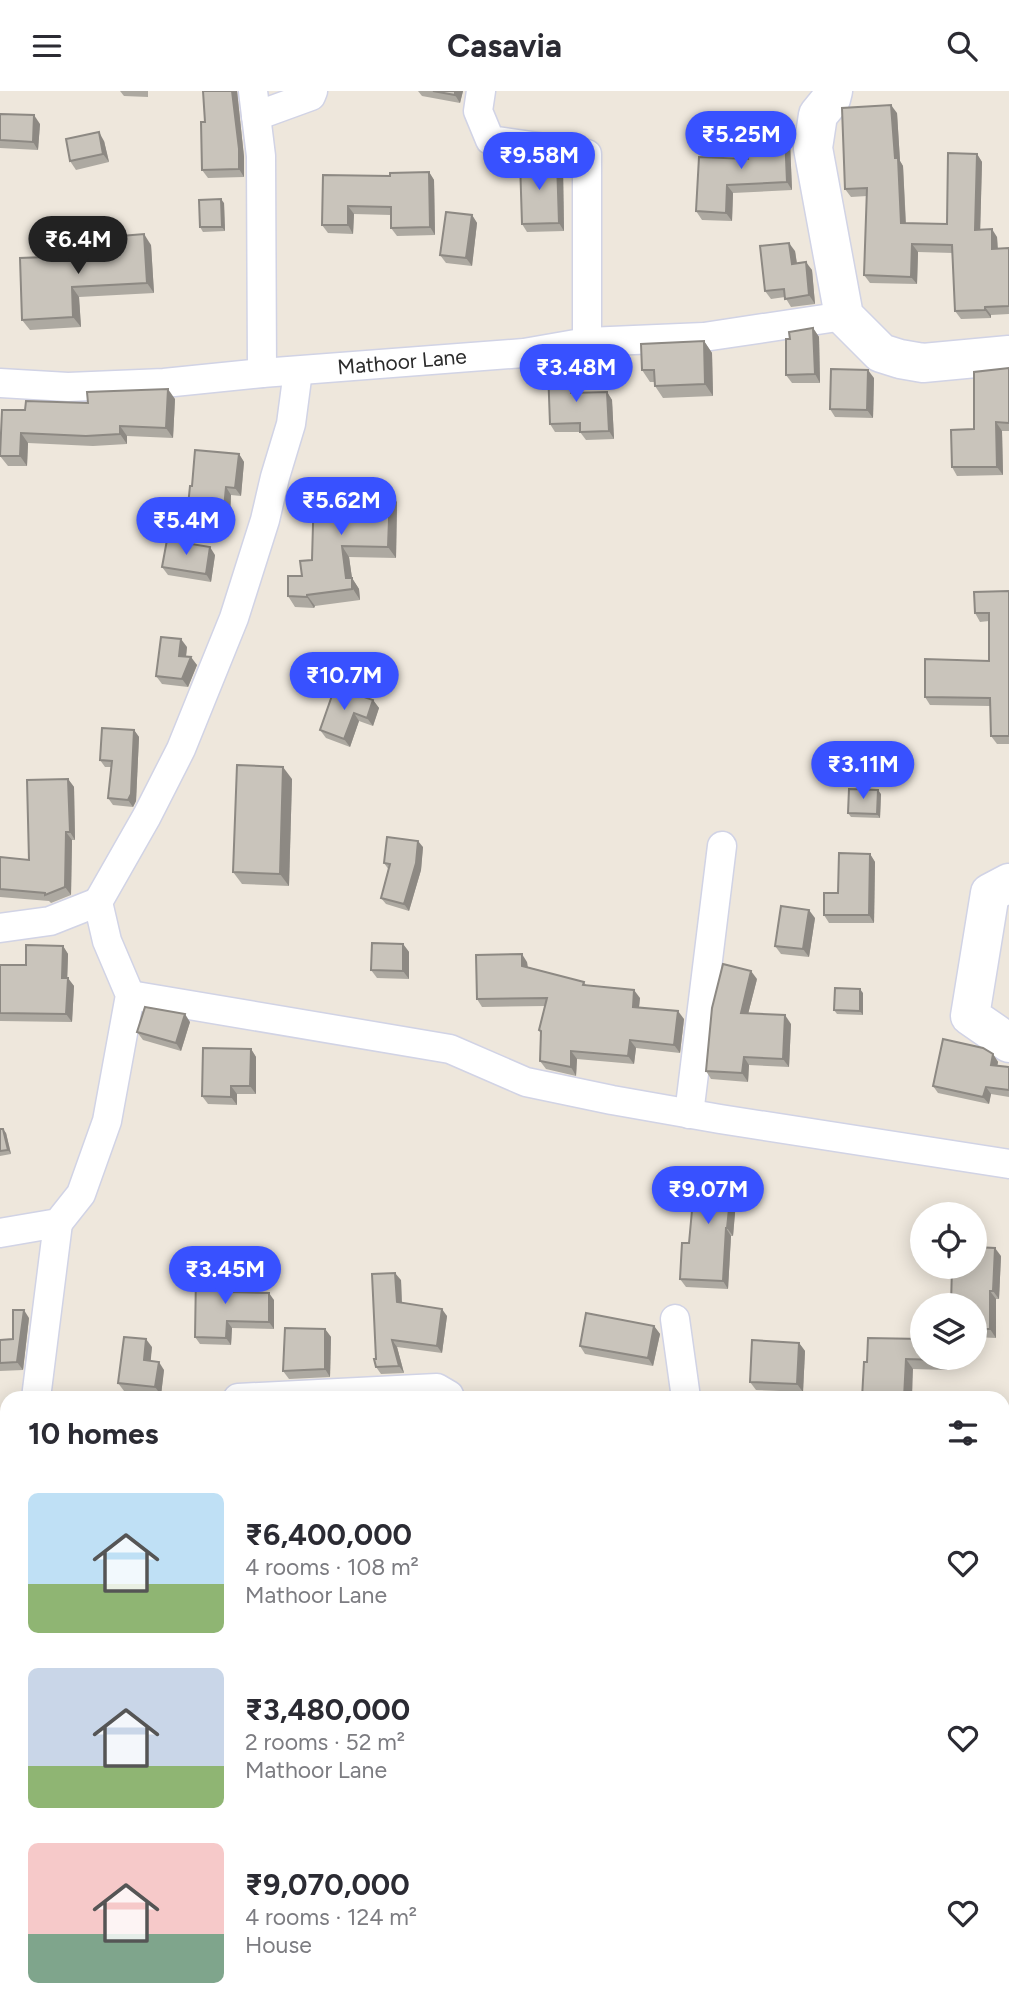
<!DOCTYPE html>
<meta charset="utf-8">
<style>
:root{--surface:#fff;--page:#f2f2f3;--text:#2b2b33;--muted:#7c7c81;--accent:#3851ff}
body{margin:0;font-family:Figtree,sans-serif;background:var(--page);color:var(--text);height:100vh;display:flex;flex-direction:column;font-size:26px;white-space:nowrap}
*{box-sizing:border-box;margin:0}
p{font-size:23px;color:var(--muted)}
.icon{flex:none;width:38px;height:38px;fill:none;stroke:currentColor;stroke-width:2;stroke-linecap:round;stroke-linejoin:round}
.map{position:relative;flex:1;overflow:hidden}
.panel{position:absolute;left:0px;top:1300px;width:1010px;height:625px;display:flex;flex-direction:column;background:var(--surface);border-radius:21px 21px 0 0;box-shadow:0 4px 18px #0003}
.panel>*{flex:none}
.controls{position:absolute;left:910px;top:1111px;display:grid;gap:14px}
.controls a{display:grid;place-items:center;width:77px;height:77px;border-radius:50%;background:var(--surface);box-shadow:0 4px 18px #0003;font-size:35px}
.price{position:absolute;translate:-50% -60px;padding:0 16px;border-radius:24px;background:var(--accent);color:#fff;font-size:23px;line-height:46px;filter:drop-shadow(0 2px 4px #0008)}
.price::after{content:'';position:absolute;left:50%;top:42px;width:21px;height:16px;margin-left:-10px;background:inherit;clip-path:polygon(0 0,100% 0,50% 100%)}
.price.current{background:#222;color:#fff}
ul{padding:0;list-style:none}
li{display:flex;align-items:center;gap:21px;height:175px;padding:0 28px}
li span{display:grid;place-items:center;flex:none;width:196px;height:140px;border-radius:10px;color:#555}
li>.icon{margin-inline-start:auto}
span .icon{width:84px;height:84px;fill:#fffc;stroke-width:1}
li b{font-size:30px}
h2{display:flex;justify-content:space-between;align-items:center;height:84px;padding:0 28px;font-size:30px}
header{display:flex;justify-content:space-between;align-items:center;height:91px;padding:0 28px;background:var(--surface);font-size:32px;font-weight:700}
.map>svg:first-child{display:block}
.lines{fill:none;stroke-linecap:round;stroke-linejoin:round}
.street-casing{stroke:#d1d3e5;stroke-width:31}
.secondary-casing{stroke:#d1d3e5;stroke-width:41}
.primary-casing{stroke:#c8c8c8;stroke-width:41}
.street{stroke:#fff;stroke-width:28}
.secondary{stroke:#fff;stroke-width:38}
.primary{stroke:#fddf52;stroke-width:38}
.wall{fill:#ada9a1}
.shaded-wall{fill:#8d8983}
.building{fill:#c9c4bb;stroke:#8d8983;stroke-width:2}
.labels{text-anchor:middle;stroke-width:7;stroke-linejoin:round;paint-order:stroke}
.street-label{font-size:21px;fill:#2b2b2b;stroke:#fff}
</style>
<header><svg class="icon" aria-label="menu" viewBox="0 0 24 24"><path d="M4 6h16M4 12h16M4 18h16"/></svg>Casavia<svg class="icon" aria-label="search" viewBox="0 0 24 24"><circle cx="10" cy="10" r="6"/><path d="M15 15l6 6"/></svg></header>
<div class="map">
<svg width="1009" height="1924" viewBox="0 0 1009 1924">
<rect width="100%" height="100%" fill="#eee7dc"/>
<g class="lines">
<defs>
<g id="street">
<path d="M253,0L261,65L262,282"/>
<path d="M481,0L478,20L490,49L587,63V251"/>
<path d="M256,25L311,5L313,0"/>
<path d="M0,292L68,296L164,292L262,282L524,262L587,251L704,246L844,225"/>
<path d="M0,837L50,830L98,811"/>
<path d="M130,904L450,958L526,991L612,1009L720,1028L1009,1073"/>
<path d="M689,1023L722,755"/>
<path d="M0,1142L58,1132L81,1103L107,1030L130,904L107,850L98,811L147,725L181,658L234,527L265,429L275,386L291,333L298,280"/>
<path d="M675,1228L686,1307"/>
<path d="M36,1307L58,1132"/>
<path d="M238,1307L437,1297L449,1304L450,1307"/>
<path d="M1003,1348L1009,1346"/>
<path d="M0,1478L7,1471"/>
<path d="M0,1593L7,1604"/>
<path d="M789,1924L790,1918"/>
</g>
<g id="secondary">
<path d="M833,0L831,8L818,24L813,57L844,225L881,262L900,268L923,272L1009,264"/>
<path d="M1009,792L990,802L970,925L1009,952"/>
</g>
<g id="primary">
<path d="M0,1737H7"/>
<path d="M1003,1776L1009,1777"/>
</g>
</defs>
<use href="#street" class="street-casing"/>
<use href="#secondary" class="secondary-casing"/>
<use href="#primary" class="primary-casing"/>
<use href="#street" class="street"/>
<use href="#secondary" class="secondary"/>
<use href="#primary" class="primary"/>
</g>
<g class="wall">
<path d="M120,0H148V6L124,5Z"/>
<path d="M203,0H237L244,66V86L208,87L202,79L205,31Z"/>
<path d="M418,0H463L460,12L422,5Z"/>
<path d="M897,22L900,70L903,75L906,132L947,133L977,63L982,71L980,139L997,146L998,158L1009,157V223L991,224V227L961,228L955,220L953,162L918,161L917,193L870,192L864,184L867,105L851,106L845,98Z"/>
<path d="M0,23L40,33L38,59L0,57Z"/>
<path d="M104,50L109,71L76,79L70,70Z"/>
<path d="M790,51L792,99L733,102L732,130L702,129L696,120L748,68Z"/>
<path d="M557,70L563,78L564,140L527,141L522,133Z"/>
<path d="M429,81L434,89L435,144L397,145L391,137V124L354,123L353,143L328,142L322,134L390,85Z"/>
<path d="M224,112L225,140L203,141L200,136Z"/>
<path d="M472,124L477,132L472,175L446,172L440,164Z"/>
<path d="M151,154L154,202L79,206L81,236L30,239L22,229L97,164Z"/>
<path d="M795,160L797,172L812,179L815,213L791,216L785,206L771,208L765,200Z"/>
<path d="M813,237L819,246L820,292H792L786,284L790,248Z"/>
<path d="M704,250L712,262L713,305L663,307L655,295L654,291H650L642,279Z"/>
<path d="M1009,277V340H1002L1003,384L957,385L952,376Z"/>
<path d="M576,286L577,302L607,301L612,309L614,348L586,349L580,341H555L550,333Z"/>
<path d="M874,287L873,327L835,326L830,318Z"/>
<path d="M175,308L173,347L127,345V353L93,355L28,352L27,375H8L0,365L25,319L88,312Z"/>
<path d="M239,363L244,371L241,405L231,404L230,425L194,423L188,415L192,395Z"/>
<path d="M397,411L396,467L349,466L352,487L359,498L360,509L315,515L314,517L295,516L288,505L302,485L312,469Z"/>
<path d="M215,464L211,491L168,484L162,476Z"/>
<path d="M1009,500V653H997L991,645L990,615L930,614L925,606L989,570V530L980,531L975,522Z"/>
<path d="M187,556L186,566L197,574L188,596L162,593L156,585Z"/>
<path d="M373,609L379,617L373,635L359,630L350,656L326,647L320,639Z"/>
<path d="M134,639L139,646L136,710L133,716L113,714L108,707L111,676H105L100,669Z"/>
<path d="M68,688L74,696L75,749H72L71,804L51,812L49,810L0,806V766L29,769Z"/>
<path d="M292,688L289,795L242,793L233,781Z"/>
<path d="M881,703L880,727L851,726L848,722Z"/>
<path d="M423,756L421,779L409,820L386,813L381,807L389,779L384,772Z"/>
<path d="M870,763L875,771L874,832H829L824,824Z"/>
<path d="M815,827L809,866L781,863L775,855Z"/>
<path d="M403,853L409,861V888L377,887L371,879Z"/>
<path d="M63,855L68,863L67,887L74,895L72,931L0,930V874H26Z"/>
<path d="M527,871L528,876L584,891L586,894L640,907L639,916L684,928L680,962L636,957L634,973L577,968L576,985L546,978L540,970L541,943L539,939L545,915L482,916L477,908Z"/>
<path d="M757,888L748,923L791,933L789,976L749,974L748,991L711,988L706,980Z"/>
<path d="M863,902V924L837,923L834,919Z"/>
<path d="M190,931L181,960L143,949L137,941Z"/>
<path d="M251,958L256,966V1003H237V1014L208,1013L202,1005Z"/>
<path d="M993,963L998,971L997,975L1009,976V1006L991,1003L989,1013L938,1002L933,995Z"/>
<path d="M0,1038L6,1042L11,1063L0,1065Z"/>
<path d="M733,1079L738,1087L733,1145H731L728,1198L686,1196L680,1188L689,1152Z"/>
<path d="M1001,1165L999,1208H996V1247L975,1246V1214Z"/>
<path d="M228,1184L233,1191V1201L274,1209V1238L232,1237L231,1254L200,1253L195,1246Z"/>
<path d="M401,1189L402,1212L447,1225L442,1262L397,1256L404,1282L381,1283L376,1276V1268Z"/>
<path d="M29,1227L23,1279L0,1280V1249L13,1248Z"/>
<path d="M654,1235L660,1243L653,1275L585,1263L580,1255Z"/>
<path d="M325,1238L331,1246L330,1286L289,1288L283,1280Z"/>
<path d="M799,1252L805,1260L803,1301L756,1299L750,1291Z"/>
<path d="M152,1256L150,1270L164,1279L161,1304L124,1300L118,1292Z"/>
<path d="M922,1267H948L947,1279L913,1278L864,1271Z"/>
<path d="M7,1321V1362L0,1363V1322Z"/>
<rect x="1003" y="1387" width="6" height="48"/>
<path d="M0,1486H7V1540H2L0,1537Z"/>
<path d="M1003,1539L1009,1540V1603L1003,1602Z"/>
<path d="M0,1643L5,1649L3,1667L7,1668V1706L4,1702L7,1693L0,1692Z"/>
</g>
<g class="shaded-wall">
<path d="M232,0H237L244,66V86L239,78Z"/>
<path d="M455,0H463L460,12L455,4Z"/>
<path d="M891,14L897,22L900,70L903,75L906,140L901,132L895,67Z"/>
<path d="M34,24L40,33L38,59L33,51Z"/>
<path d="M99,41L104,50L109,71L103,63Z"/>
<path d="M785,43L790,51L792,99L787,91Z"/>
<path d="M977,63L982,71L980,147L975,139Z"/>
<path d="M557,70L563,78L564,140L559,132Z"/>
<path d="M429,81L434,89L435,144L430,136Z"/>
<path d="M727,94L733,102L732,130L726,122Z"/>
<path d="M221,108L224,112L225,140L222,136Z"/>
<path d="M348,115L354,123L353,143L348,134Z"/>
<path d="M472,124L477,132L472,175L466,167Z"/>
<path d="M992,138L997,146L998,166L992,158Z"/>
<path d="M144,143L151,154L154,202L147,192Z"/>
<path d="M789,152L795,160L798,181L792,173Z"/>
<path d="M912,153L918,161L917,193L911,186Z"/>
<path d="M806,171L812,179L815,213L809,204Z"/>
<path d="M72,196L79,206L81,236L73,226Z"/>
<path d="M985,216L991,224V227L985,219Z"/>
<path d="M813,237L819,246L820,292L815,283Z"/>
<path d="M704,250L712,262L713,305L705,293Z"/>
<path d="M571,278L576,286L577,310L571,302Z"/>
<path d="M868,279L874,287L873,327L867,319Z"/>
<path d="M168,298L175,308L173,347L166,337Z"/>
<path d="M607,301L612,309L614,348L609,340Z"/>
<path d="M996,331L1002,340L1003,384L997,376Z"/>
<path d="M120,335L127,345V353L120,343Z"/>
<path d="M21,342L28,352L27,375L20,365Z"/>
<path d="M239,363L244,371L241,405L235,397Z"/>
<path d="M226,396L231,404L230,425L224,417Z"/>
<path d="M390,400L397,411L396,467L388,456Z"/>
<path d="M342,455L349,466L352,487L359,498L360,509L346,487Z"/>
<path d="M210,456L215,464L211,491L206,483Z"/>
<path d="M307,504L315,515L314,517L307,506Z"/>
<path d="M181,548L187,556L185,573L179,565Z"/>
<path d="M191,566L197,574L188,596L182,588Z"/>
<path d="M373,609L379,617L373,635L367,627Z"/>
<path d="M354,622L359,630L350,656L344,648Z"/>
<path d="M134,639L139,646L136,710L133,716L128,709Z"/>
<path d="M283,676L292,688L289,795L280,783Z"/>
<path d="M68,688L74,696L75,749L70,741Z"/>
<path d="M878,699L881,703L880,727L877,723Z"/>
<path d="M66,741L72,749L71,804L65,796Z"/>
<path d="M418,750L423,756L421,779L409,820L404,813Z"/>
<path d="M870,763L875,771L874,832L869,824Z"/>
<path d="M809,819L815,827L809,866L803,858Z"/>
<path d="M403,853L409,861V888L403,880Z"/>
<path d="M63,855L68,863L67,895L62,887Z"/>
<path d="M522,863L527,871L528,883L522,875Z"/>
<path d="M751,880L757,888L746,931L741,922Z"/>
<path d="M68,887L74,895L72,931L66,923Z"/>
<path d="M860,898L863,902V924L860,920Z"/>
<path d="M634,899L640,907L638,924L633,916Z"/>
<path d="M678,920L684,928L680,962L674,954Z"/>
<path d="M185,923L190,931L181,960L176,952Z"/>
<path d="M785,924L791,933L789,976L783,968Z"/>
<path d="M630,949L636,957L634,973L628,965Z"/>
<path d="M251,958L256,966V1003L250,995Z"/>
<path d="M571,960L577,968L576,985L571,976Z"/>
<path d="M993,963L998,971L996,981L991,974Z"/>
<path d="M744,966L749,974L748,991L742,982Z"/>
<path d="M231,995L237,1003V1014L231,1006Z"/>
<path d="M986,996L991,1003L989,1013L983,1006Z"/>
<path d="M3,1038L6,1042L11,1063L8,1059Z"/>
<path d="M733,1079L738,1087L733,1145L727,1137Z"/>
<path d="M726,1137L731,1145L728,1198L723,1190Z"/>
<path d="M995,1157L1001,1165L999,1208L993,1200Z"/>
<path d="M395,1182L401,1189L402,1219L397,1211Z"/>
<path d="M228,1184L233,1191V1208L228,1201Z"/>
<path d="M990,1200L996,1208V1247L990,1238Z"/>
<path d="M269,1202L274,1209V1238L269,1231Z"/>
<path d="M442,1218L447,1225L442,1262L437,1255Z"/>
<path d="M24,1219L29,1227L23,1279L17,1271Z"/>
<path d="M227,1230L232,1237L231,1254L226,1247Z"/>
<path d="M654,1235L660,1243L653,1275L648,1267Z"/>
<path d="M325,1238L331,1246L330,1286L325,1278Z"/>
<path d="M146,1248L152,1256L150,1277L144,1269Z"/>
<path d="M392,1249L397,1256L404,1282L399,1275Z"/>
<path d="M799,1252L805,1260L803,1301L797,1293Z"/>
<path d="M940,1267H948L947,1279L940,1269Z"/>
<path d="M906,1268L913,1278L912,1307H904Z"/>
<path d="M159,1271L164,1279L161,1304L155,1296Z"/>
<path d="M0,1643L5,1649L3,1673L0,1670Z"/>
<path d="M7,1825V1840L0,1848V1833Z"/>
<path d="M1003,1873L1006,1878L1007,1924L1001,1923V1918H1003Z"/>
<path d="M149,1918H154L155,1924H150Z"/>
<path d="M760,1918H769L768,1924H759Z"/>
</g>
<g class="building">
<path d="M203,0H232L239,58V78L202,79L201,31H205Z"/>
<path d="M433,0H455V4Z"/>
<path d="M891,14L895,67H898L901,132L947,133L948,62L977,63L975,139L992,138V158L1009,157V215L985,216V219L955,220L952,154L912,153L911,186L864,184L867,97L845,98L842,17Z"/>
<path d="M0,23L34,24L33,51L0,49Z"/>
<path d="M99,41L103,63L70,70L66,48Z"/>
<path d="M785,43L787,91L727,94L726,122L696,120L699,66L748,68L746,45Z"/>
<path d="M520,70H557L559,132L522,133Z"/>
<path d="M429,81L430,136L391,137V116L348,115V134H322L323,84L390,85V82Z"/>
<path d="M221,108L222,136H200L199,109Z"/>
<path d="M446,121L472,124L466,167L440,164Z"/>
<path d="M144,143L147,192L72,196L73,226L22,229L20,167L97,164L96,154L121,153V145Z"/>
<path d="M789,152L792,173L806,171L809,204L785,208L784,198L765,200L760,155Z"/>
<path d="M813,237L815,283L786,284V248H790L789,241Z"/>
<path d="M704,250L705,293L655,295L654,279H642L641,253Z"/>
<path d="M1009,277V332L996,331L997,376H952L951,339L974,338V281Z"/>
<path d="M548,278H571V302L607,301L609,340L580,341V332L550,333Z"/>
<path d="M831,278L868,279L867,319L830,318Z"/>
<path d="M168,298L166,337L120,335V343L86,345L21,342L20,365H0L2,319H25L26,310L88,312L87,301Z"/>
<path d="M195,359L239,363L235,397L226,396L224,417L188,415L190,395H192Z"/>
<path d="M314,398L390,400L388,456L342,455L346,487H352V498L307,504V506L288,505V485H302L300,470L312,469Z"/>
<path d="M167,449L210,456L206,483L162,476Z"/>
<path d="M1009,500V645H991L990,607L925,606V568L989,570V522H975L974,501Z"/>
<path d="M161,546L181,548L179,565L191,566L182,588L156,585Z"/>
<path d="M335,596L373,609L367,627L354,622L344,648L320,639Z"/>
<path d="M102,637L134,639L131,703L128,709L108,707L112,670L100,669Z"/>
<path d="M237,674L283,676L280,783L233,781Z"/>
<path d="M68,688L70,741H66L65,796L45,804V802L0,798V766L29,769L27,689Z"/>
<path d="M849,698L878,699L877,723L848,722Z"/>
<path d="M387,746L418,750L416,772L404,813L381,807L390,773L384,772Z"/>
<path d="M839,762L870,763L869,824H824V802H838Z"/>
<path d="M781,815L809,819L803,858L775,855Z"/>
<path d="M372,852L403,853V880L371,879Z"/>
<path d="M26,854L63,855L62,887H68L66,923L0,922V874H26Z"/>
<path d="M522,863V875L584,891L583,894L634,899L633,916L678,920L674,954L630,949L628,965L571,960V976L540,970L541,940L539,939L547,907L477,908L476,864Z"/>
<path d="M723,873L751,880L741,922L785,924L783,968L744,966L742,982L706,980L712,917Z"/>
<path d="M835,897L860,898V920L834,919Z"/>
<path d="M145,916L185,923L176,952L137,941Z"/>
<path d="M943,948L983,957L993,963L991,974L1009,976V999L986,996L983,1006L933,995Z"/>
<path d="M203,957L251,958L250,995H231V1006L202,1005Z"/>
<path d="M0,1038H3L8,1059L0,1060Z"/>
<path d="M696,1076L733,1079L727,1137H726L723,1190L680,1188L682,1152H689Z"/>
<path d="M975,1156L995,1157L993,1200H990V1238H975V1214H951L952,1176H975Z"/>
<path d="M395,1182L397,1211L442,1218L437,1255L392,1249L399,1275L376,1276L374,1268H376L372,1183Z"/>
<path d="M196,1183L228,1184V1201L269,1202V1231L227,1230L226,1247L195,1246Z"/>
<path d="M13,1219H24L17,1271L0,1272V1249L13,1248Z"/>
<path d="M586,1222L654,1235L648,1267L580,1255Z"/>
<path d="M285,1237L325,1238V1278L283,1280Z"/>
<path d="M124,1246L146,1248L144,1269L159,1271L155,1296L118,1292Z"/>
<path d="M868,1247L922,1248V1267H940V1269L906,1268L904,1307H862L864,1271H867Z"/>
<path d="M752,1249L799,1252L797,1293L750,1291Z"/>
<path d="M427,1306L430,1307H397Z"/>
<path d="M7,1321V1354H0V1322Z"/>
<rect x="1003" y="1387" width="6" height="40"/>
<rect x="0" y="1486" width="7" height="45"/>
<path d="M1003,1539L1009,1540V1591H1003Z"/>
<path d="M0,1666L7,1668V1685H0Z"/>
<path d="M0,1805L7,1811V1825L0,1833Z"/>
<path d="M96,1918H149L150,1924H96Z"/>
<path d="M728,1918H760L759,1924H727Z"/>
<path d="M895,1918H1001V1923L894,1924Z"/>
</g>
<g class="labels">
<g class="street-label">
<text transform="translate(402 271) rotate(-5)" y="7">Mathoor Lane</text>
</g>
</g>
</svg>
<div class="controls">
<a><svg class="icon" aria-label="locate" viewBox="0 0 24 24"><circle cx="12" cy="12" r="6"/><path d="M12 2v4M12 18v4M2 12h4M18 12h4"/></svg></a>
<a><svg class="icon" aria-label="layers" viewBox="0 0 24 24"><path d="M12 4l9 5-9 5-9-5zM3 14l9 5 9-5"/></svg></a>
</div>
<b class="price" style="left:741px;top:80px">₹5.25M</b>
<b class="price" style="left:539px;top:101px">₹9.58M</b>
<b class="price current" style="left:78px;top:185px">₹6.4M</b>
<b class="price" style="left:576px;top:313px">₹3.48M</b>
<b class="price" style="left:341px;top:446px">₹5.62M</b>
<b class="price" style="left:186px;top:466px">₹5.4M</b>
<b class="price" style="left:344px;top:621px">₹10.7M</b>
<b class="price" style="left:863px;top:710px">₹3.11M</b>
<b class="price" style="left:708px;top:1135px">₹9.07M</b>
<b class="price" style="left:225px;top:1215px">₹3.45M</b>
<section class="panel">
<h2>10 homes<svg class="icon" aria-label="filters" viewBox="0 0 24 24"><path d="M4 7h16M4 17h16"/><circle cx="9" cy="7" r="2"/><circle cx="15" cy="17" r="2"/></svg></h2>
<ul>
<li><span style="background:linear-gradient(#bfe0f5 65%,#8fb573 0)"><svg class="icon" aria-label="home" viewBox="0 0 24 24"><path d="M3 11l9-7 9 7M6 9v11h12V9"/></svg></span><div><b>₹6,400,000</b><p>4 rooms · 108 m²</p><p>Mathoor Lane</p></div><svg class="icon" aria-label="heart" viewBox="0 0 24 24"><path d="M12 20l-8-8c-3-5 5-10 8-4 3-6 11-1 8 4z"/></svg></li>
<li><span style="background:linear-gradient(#c9d6e8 70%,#8fb573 0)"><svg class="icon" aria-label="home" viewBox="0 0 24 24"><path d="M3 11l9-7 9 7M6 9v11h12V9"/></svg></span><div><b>₹3,480,000</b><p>2 rooms · 52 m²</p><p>Mathoor Lane</p></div><svg class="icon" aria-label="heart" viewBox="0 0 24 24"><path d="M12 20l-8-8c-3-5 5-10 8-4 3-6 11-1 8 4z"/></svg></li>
<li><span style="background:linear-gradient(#f6c9c9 65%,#7fa58c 0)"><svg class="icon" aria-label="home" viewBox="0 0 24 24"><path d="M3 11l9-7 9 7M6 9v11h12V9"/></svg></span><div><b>₹9,070,000</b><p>4 rooms · 124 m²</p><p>House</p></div><svg class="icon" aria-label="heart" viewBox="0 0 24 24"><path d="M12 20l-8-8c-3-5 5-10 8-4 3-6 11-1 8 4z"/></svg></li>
</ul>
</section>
</div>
